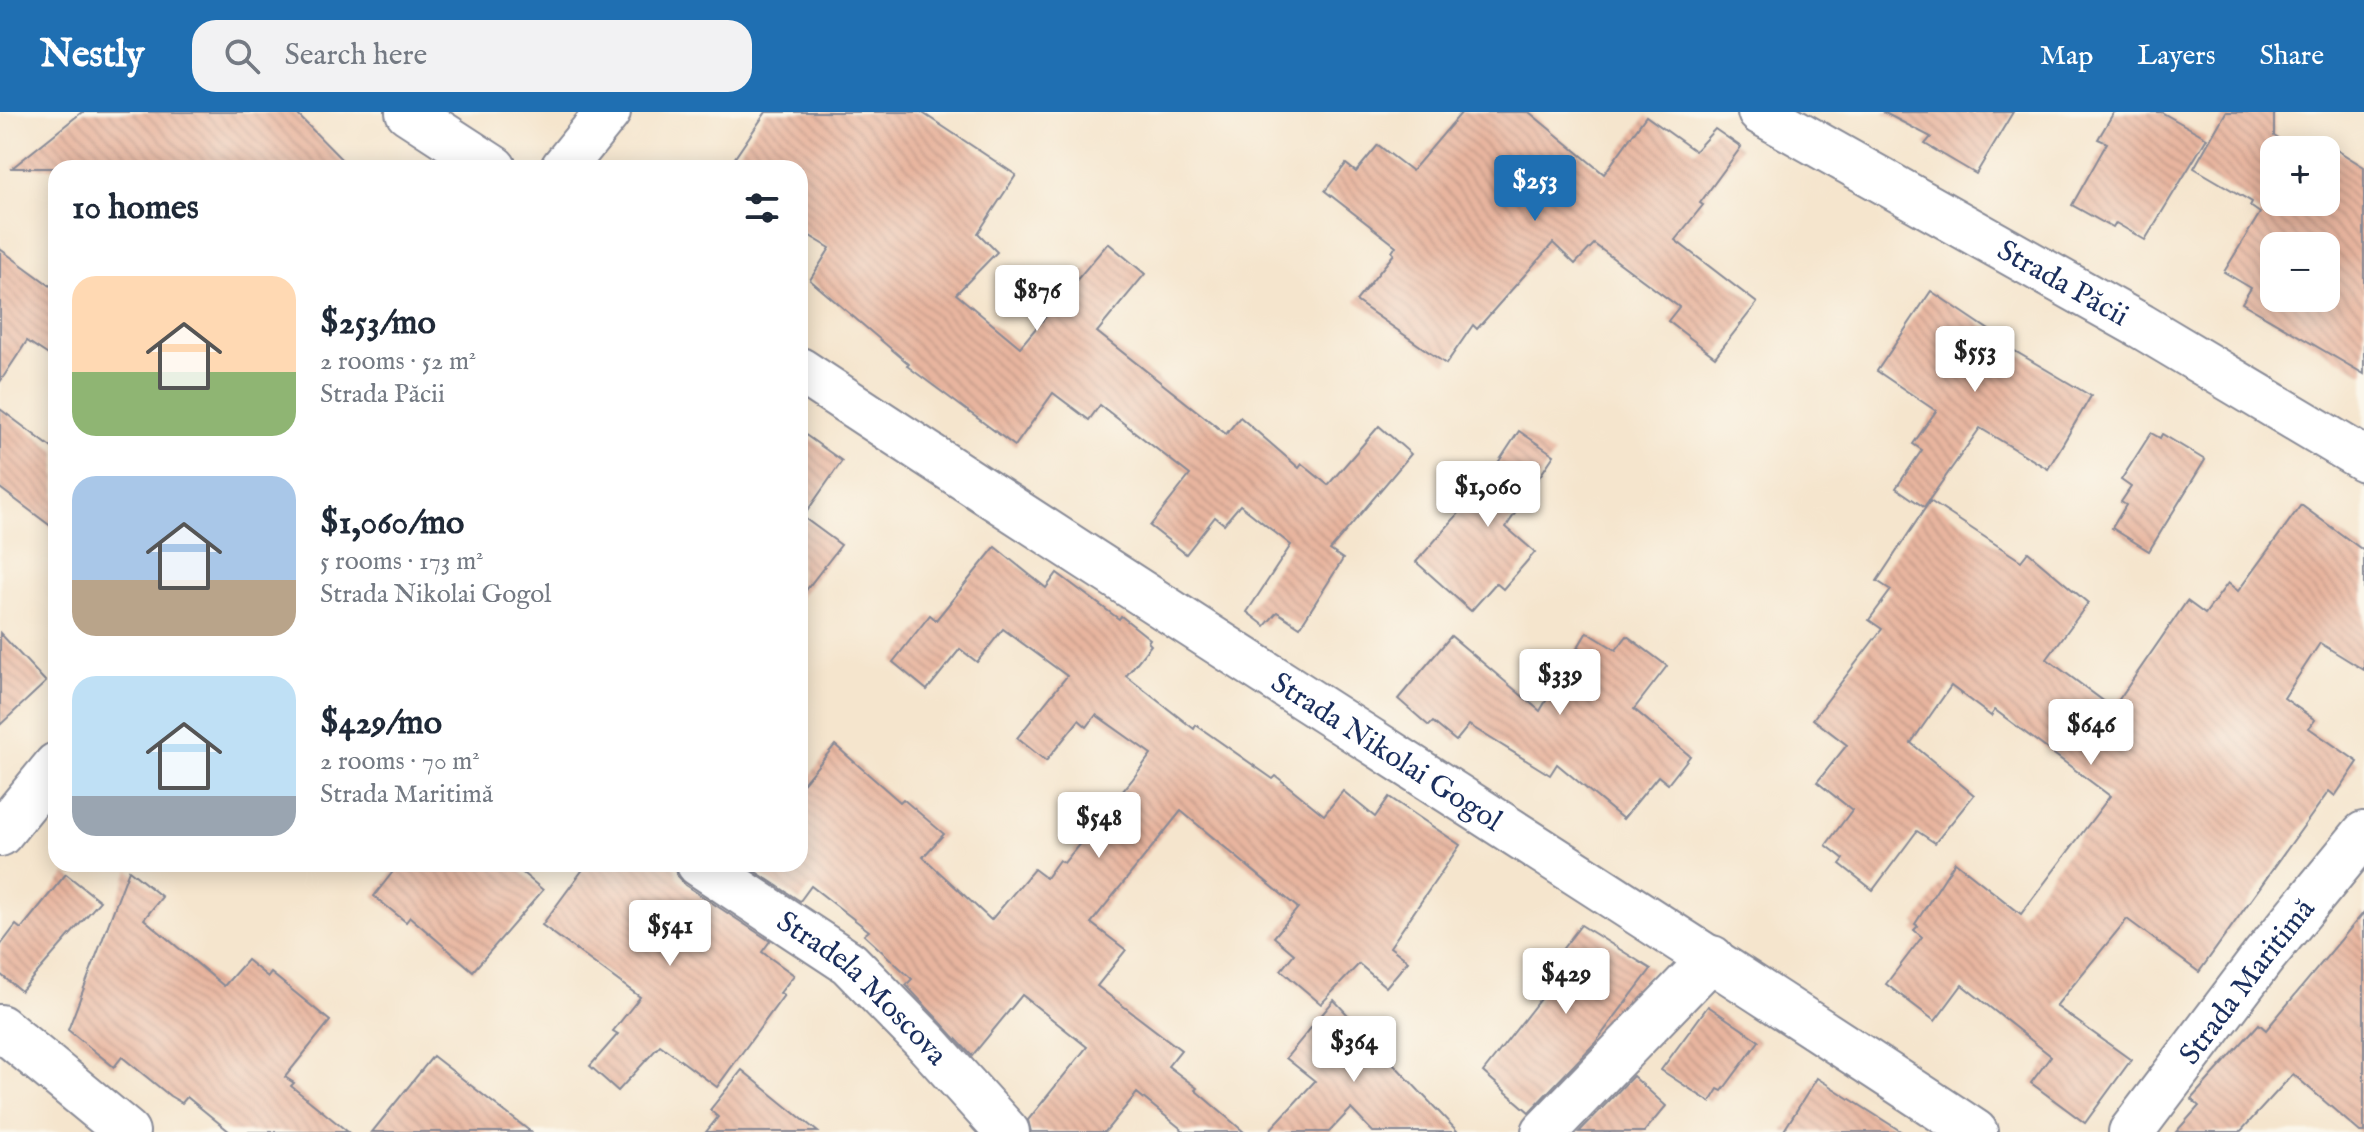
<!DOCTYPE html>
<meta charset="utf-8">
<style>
:root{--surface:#fff;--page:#f2f2f3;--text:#1f2937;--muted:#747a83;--accent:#1f6fb2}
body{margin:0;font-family:"IM FELL English",serif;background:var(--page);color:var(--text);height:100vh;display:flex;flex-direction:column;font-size:30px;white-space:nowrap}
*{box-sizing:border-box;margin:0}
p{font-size:26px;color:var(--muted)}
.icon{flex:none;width:44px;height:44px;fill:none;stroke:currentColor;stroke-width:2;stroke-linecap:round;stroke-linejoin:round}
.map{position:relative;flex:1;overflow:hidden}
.drawer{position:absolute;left:48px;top:48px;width:760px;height:712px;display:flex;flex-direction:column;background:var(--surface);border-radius:24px;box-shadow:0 4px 20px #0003}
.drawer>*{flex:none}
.fabs{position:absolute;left:2260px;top:24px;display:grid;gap:16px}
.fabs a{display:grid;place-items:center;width:80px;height:80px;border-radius:16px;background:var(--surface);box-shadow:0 4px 20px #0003;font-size:40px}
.price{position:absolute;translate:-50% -68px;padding:0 18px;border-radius:8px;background:#fff;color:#222;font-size:26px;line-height:52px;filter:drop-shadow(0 2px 4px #0008)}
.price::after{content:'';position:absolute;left:50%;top:48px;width:24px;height:18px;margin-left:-12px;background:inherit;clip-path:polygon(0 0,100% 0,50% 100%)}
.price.selected{background:var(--accent);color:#fff}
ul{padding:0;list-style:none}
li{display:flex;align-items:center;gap:24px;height:200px;padding:0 24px}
li span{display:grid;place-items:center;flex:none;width:224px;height:160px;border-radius:24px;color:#555}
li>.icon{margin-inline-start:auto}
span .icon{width:96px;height:96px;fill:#fffc;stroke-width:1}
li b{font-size:34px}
h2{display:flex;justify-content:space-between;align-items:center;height:96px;padding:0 24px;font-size:34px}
header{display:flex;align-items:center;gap:48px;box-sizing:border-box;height:112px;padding:0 40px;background:var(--accent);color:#fff}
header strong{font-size:38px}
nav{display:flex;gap:44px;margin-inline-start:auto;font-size:28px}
.search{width:560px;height:72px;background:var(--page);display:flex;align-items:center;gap:20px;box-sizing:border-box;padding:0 28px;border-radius:24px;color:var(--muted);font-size:30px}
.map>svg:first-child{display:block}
.building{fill:url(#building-back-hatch);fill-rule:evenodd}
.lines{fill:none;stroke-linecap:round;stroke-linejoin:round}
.minor-casing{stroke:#888a96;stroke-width:48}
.minor{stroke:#fff;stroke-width:44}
.labels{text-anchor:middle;stroke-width:6;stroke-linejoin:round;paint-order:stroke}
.street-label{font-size:30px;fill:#1b2f5e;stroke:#fbf7ec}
</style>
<header>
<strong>Nestly</strong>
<div class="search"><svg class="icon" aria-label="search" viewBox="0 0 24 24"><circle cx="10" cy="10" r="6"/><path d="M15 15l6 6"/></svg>Search here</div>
<nav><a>Map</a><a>Layers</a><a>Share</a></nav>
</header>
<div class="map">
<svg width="2364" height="1020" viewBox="0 0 2364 1020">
<defs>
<pattern id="building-back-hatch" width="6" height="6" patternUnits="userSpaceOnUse" patternTransform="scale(2)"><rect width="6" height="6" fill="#e8b59f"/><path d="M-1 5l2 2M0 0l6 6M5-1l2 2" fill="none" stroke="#c69c8b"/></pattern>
</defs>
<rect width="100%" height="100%" fill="#fbf7ec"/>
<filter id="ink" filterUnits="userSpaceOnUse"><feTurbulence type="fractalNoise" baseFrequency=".0125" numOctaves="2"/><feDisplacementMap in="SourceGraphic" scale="16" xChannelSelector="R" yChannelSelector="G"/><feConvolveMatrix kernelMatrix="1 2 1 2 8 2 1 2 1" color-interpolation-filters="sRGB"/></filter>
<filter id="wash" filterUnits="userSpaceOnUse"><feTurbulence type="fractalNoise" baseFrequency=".006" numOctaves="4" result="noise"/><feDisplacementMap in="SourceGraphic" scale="32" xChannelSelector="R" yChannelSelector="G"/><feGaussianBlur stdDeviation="1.8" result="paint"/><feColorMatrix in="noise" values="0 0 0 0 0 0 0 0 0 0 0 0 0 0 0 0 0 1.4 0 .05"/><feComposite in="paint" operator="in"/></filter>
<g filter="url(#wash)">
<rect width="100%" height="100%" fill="#f5e5cd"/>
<g id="blocks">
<g class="building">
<path d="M82,0H295L350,56H12Z"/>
<path d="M766,0H921L1016,63L978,121L997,140L956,182L1020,235L1108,131L1145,162L1097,220L1226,322L1240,305L1299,356L1302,352L1328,373L1379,314L1411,342L1330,438L1343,447L1300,515L1277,500L1265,514L1247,500L1291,433L1240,393L1224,412L1215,405L1186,442L1150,414L1190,363L1100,293L1089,308L1053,281L1015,334L907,254L909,252L810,168L830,136L800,118V56H728Z"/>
<path d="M1462,0H1529L1604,62L1646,4L1695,39L1715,17L1741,35L1700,91L1703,93L1675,128L1757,191L1715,245L1668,209L1679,195L1594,132L1575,152L1553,131L1477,217L1473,213L1446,252L1356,189L1394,142L1392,140L1396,134L1325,79L1346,52L1356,60L1378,33L1412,59Z"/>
<path d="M1883,0H2013L1976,62L1925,32L1931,25Z"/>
<path d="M2114,0H2161L2207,26L2145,128L2116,111L2113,116L2072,93L2107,31L2098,27Z"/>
<path d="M2226,0H2274V24L2297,38H2274V90H2326V52L2335,37L2364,55V262L2242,191L2251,176L2224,160L2260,101L2250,94L2252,90L2194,56ZM2274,134H2326V186H2274Z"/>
<path d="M0,137L56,178V248L27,229L0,270Z"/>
<path d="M1931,179L1989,218L1986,222L2091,284L2048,357L1980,316L1924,395L1896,376L1922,338L1913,332L1936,299L1877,259Z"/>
<path d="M0,297L56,339V418L0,376Z"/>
<path d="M800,319L842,349L803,405L841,433L800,486Z"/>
<path d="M1519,319L1554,343L1506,415L1535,440L1503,477L1496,471L1471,499L1416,450L1482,375Z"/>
<path d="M2151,321L2160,326L2162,322L2205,348L2149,439L2112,416L2126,393L2121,390L2131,375L2121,368Z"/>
<path d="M1930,389L2021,449L2028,440L2088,491L2047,547L2113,596L2187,489L2205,502L2228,471L2238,479L2301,393L2364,439V558L2320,531L2284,586L2315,608L2309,616L2358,650L2335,684L2329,679L2199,860L2127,807L2056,894L2131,948L2085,1011L2031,971L2051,944L1962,873L1935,909L1886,872L1922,825L1914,818L1918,814L1915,812L1955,750L2021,802L2110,684L1995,598L1991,604L1951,574L1911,631L1974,683L1935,731L1917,719L1873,778L1840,752L1844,747L1826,733L1852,698L1817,670L1847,633L1813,607L1882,517L1869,508L1891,478L1877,469Z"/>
<path d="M995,435L1046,476L1057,461L1119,507L1121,504L1150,527L1148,530L1151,533L1126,564L1194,617L1196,613L1273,667L1276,664L1324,703L1343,679L1375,705L1389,685L1460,733L1390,835L1408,849L1386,875L1359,852L1321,892L1281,858L1294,842L1274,825L1298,796L1181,699L1091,811L1126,838L1097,874L1181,938L1168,954L1197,976L1195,978L1244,1020H1185L1137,981L1105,1020H1031L1028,1008L1087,935L1022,883L972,944L906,873L912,867L864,823L869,819L811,774L800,789L744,752H800V675L835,633L900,690L903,687L944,722L923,745L991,808L1034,757L1046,766L1059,748L1064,751L1132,668L1151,642L1096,603L1087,615L1079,608L1046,649L1017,626L1067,564L1003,517L977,550L960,537L927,578L893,550L930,503L936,508Z"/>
<path d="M1587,520L1616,538L1627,524L1667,554L1634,597L1690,644L1668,672L1658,664L1623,707L1557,652L1550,663L1469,613L1456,629L1433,610L1429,614L1398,587L1451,524L1540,599Z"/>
<path d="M0,521L46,570L0,613Z"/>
<path d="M399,752H512L543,778L473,859L410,805L406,810L374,784Z"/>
<path d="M587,752H674L677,764L685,773L770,829L762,840L794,863L780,881L784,883L717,975L660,933L618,979L590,954L618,922L613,919L640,885L542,813Z"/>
<path d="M129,758L162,785L144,807L224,874L247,848L268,865L271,861L330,909L285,965L294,971L291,974L348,1020H230L187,985L182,991L170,984L122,945L114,955L68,918Z"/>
<path d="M66,762L100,789L21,879L0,862V834L16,813L21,817Z"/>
<path d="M2364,800V1020H2360L2293,962L2240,1020H2176L2199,994L2191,987L2259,912L2266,918Z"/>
<path d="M1581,813L1651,857L1595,931L1529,1000L1483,960L1540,887L1530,879Z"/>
<path d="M1334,888L1372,929L1458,1020H1373L1351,997L1329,1020H1268L1315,969L1286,946Z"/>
<path d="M1708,894L1759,929L1722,979L1718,977L1710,990L1661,958Z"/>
<path d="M433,944L531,1020H372Z"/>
<path d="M742,958L818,1020H706L718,1005L710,998Z"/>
<path d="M1633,964L1666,994L1644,1020H1579Z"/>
<path d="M1817,966L1902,1020H1783Z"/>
</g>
</g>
</g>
<g filter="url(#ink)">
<use href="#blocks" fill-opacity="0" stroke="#888a96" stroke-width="2"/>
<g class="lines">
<defs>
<g id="minor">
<path d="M408,0L494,56"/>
<path id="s1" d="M1760,0L2141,214L2364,347"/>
<path d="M563,56L608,0"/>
<path id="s2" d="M800,258C1189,516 1586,763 1975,1020"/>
<path d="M0,722L56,653"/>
<path id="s3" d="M699,752L849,851L924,928L1007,1020"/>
<path d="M0,915L127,1020"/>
<path d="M1544,1020L1712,846"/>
<path id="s4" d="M2131,1020L2264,844L2364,722"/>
</g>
</defs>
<use href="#minor" class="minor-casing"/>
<use href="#minor" class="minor"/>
</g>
</g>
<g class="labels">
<g class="street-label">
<text dy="10" stroke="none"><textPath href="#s1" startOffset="348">Strada Păcii</textPath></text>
<text dy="10" stroke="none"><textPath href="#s2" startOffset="700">Strada Nikolai Gogol</textPath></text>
<text dy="10" stroke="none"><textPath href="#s4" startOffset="190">Strada Maritimă</textPath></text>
<text dy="10" stroke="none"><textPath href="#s3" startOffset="206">Stradela Moscova</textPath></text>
</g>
</g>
</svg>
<div class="fabs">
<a>+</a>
<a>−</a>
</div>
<b class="price selected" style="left:1535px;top:111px">$253</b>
<b class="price" style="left:1037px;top:221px">$876</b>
<b class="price" style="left:1975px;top:282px">$553</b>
<b class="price" style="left:1488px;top:417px">$1,060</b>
<b class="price" style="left:1560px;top:605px">$339</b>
<b class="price" style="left:2091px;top:655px">$646</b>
<b class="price" style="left:1099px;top:748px">$548</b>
<b class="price" style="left:670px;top:856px">$541</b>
<b class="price" style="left:1566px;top:904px">$429</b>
<b class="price" style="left:1354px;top:972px">$364</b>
<section class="drawer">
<h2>10 homes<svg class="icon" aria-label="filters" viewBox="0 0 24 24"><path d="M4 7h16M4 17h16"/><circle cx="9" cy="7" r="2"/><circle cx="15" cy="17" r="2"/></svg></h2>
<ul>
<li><span style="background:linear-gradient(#ffd9b3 60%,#8fb573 0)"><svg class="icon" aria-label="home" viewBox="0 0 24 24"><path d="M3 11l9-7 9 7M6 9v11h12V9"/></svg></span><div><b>$253/mo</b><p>2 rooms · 52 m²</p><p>Strada Păcii</p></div></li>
<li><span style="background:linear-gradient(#a9c7e8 65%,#b9a48a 0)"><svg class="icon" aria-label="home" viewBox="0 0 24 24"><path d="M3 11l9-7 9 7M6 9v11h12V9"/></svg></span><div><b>$1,060/mo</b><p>5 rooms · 173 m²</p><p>Strada Nikolai Gogol</p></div></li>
<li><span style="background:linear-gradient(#bfe0f5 75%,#9aa5b1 0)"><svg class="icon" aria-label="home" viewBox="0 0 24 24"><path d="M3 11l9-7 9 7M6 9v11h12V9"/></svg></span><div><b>$429/mo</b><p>2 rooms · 70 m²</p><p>Strada Maritimă</p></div></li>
</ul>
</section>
</div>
